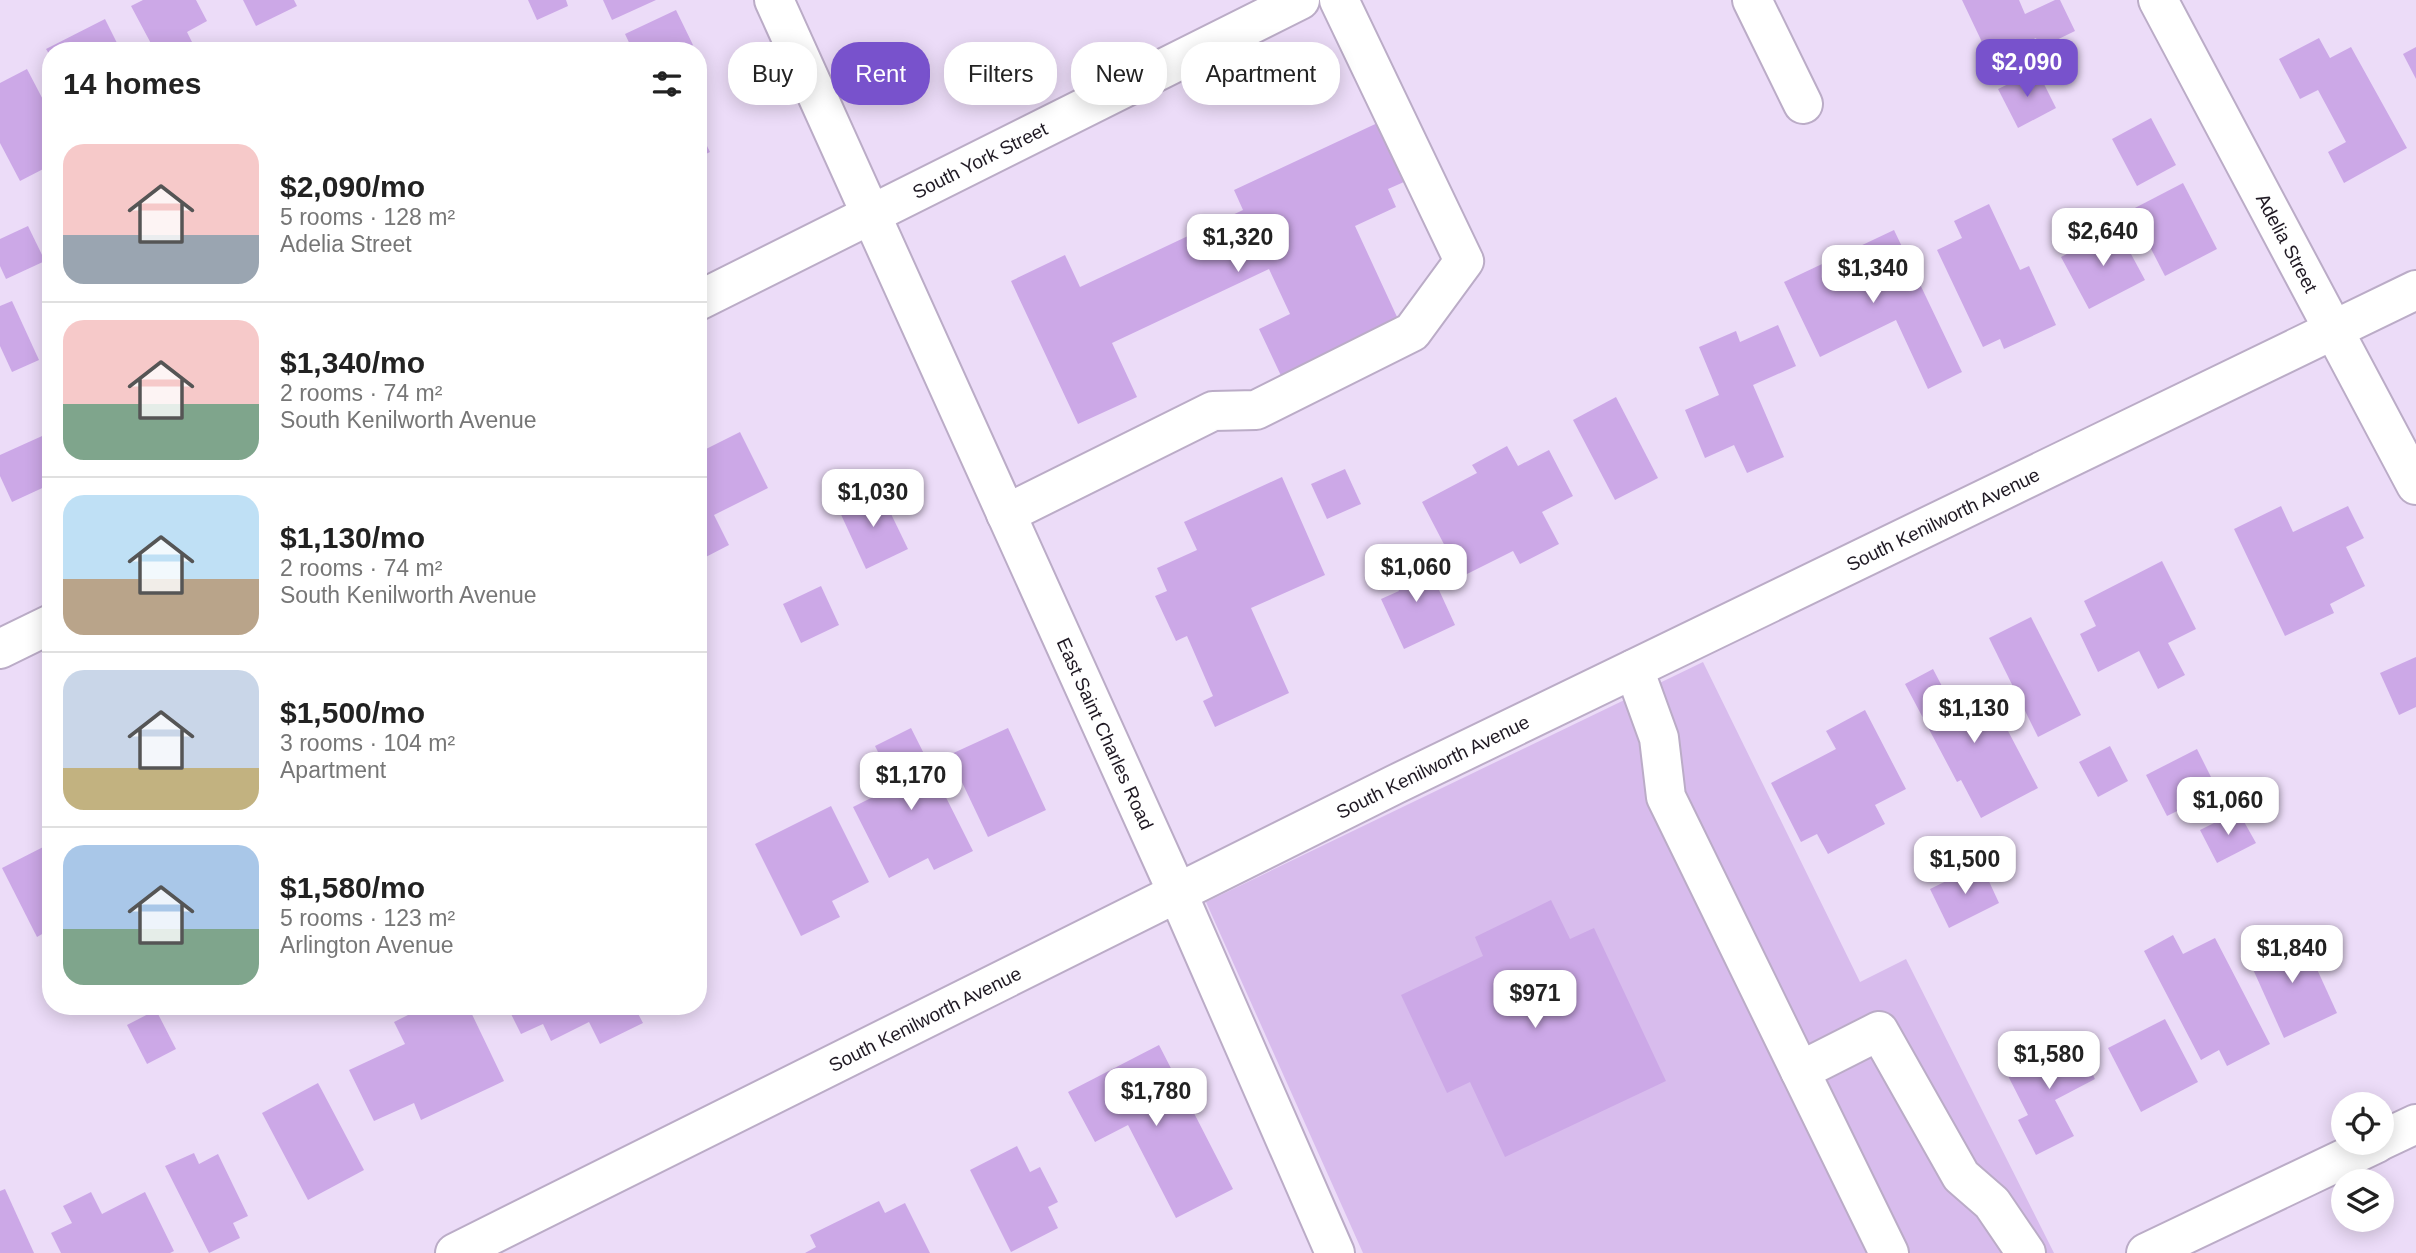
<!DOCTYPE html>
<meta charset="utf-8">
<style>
:root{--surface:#fff;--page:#f2f2f2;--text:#222;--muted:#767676;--line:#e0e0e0;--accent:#7852cc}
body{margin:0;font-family:Helvetica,sans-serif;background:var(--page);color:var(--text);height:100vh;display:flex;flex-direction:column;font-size:26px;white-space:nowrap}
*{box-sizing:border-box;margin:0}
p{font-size:23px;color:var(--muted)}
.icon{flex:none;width:38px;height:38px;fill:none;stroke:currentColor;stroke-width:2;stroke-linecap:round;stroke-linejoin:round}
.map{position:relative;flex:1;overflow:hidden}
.drawer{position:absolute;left:42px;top:42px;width:665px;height:973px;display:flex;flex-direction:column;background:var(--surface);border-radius:28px;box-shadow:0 4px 18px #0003}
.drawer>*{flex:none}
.hud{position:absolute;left:728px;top:42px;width:665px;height:63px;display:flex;gap:14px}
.tools{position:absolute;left:2331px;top:1092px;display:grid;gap:14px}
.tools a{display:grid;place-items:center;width:63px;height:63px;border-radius:50%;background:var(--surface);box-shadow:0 4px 18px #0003;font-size:35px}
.price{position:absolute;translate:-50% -60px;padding:0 16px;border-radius:14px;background:#fff;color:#222;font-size:23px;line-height:46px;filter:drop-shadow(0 2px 4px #0008)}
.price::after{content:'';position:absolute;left:50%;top:42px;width:21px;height:16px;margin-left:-10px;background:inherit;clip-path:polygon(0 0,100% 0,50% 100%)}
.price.current{background:var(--accent);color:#fff}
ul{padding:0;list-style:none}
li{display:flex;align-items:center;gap:21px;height:175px;padding:0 21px}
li+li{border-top:2px solid var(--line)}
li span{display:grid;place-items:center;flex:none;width:196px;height:140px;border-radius:21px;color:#555}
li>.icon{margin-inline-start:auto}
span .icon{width:84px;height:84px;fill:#fffc;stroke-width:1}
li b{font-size:30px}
h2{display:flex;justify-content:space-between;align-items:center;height:84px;padding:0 21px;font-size:30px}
.chip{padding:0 24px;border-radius:28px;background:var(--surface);box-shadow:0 4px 18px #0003;font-size:24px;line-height:63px}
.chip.current{background:var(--accent);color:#fff}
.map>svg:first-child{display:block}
.green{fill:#d8bced}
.building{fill:#cca8e7}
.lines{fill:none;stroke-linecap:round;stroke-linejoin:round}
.minor-casing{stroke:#bbacc7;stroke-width:42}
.major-casing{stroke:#bbacc7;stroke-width:42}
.minor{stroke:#fff;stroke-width:38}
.major{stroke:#fff;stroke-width:38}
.labels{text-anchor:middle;stroke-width:5;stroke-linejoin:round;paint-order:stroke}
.street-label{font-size:19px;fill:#1f1923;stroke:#f5ecfd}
</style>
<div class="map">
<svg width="2416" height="1253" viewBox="0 0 2416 1253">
<rect width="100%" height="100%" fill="#ecdcf8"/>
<path class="green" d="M1703,662L1860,982L1906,959L2054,1253H1363L1206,902Z"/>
<g class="building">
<path d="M143,0H196L207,21L187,32L193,44L181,51H155L131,6Z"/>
<path d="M243,0H294L297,6L256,26Z"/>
<path d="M528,0H566L568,6L537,20Z"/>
<path d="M603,0H656L612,20Z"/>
<path d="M1962,0H2019L2025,14L2055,0H2060L2075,31L2040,48L2036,38L1990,59Z"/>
<path d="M676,10L693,45L686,49V51H633L625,34Z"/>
<path d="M105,19L121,51H51V57L46,49Z"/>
<path d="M2319,38L2330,58L2351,47L2407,148L2344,183L2328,152L2346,142L2318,90L2300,99L2279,59Z"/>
<path d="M2416,47V79L2403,54Z"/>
<path d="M27,69L51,115V165L20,181L0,143V83Z"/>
<path d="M2037,70L2056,108L2018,128L1998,89Z"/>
<path d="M2151,118L2176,165L2137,186L2112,139Z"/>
<path d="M1386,119L1413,178L1388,189L1396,207L1355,226L1404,332L1284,382L1259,329L1290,314L1269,269L1112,343L1137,397L1078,424L1011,281L1065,255L1080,287L1243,210L1234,190Z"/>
<path d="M698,128L710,152L698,158Z"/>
<path d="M2183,183L2217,249L2165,276L2131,210Z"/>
<path d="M1989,204L2020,270L2029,266L2056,325L2004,349L2000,339L1983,347L1937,250L1962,238L1954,221Z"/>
<path d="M28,226L45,261L6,279L0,266V239Z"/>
<path d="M2117,228L2145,280L2089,309L2061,257Z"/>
<path d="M1894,230L1962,372L1928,389L1896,320L1820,357L1784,282Z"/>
<path d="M12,301L39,360L12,372L0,346V306Z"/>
<path d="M1778,325L1796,366L1753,385L1784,457L1747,473L1734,445L1705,458L1685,410L1719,395L1699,347L1736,331L1740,342Z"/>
<path d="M1616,397L1658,478L1615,500L1573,420Z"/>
<path d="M51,432V484L12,502L0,476V455Z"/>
<path d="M740,432L768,488L714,515L729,545L698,561V453Z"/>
<path d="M1507,446L1518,466L1549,450L1573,496L1542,512L1559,544L1520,564L1513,551L1461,577L1422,502L1477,473L1472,465Z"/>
<path d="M1345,469L1361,504L1327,519L1311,484Z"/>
<path d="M1282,477L1325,575L1251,608L1289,693L1215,727L1203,701L1213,696L1187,636L1176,641L1155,596L1167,591L1157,568L1197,550L1184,522Z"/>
<path d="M879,489L908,549L866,569L838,508Z"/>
<path d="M2281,506L2293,532L2348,506L2364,538L2346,547L2365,586L2330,604L2334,613L2285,636L2234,529Z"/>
<path d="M1423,555L1455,625L1404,649L1381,599L1399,591L1389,570Z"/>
<path d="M2162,561L2196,629L2168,643L2185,675L2158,689L2139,651L2098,672L2080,634L2096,626L2084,601Z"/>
<path d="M821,586L839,625L801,643L783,604Z"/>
<path d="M2031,617L2081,715L2038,737L1989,638Z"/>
<path d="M2416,657V707L2399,715L2380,673Z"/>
<path d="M1933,669L1954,709L1987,691L2038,788L1981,818L1961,780L1957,782L1905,684Z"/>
<path d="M1865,710L1906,789L1875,805L1885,824L1828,854L1817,834L1801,842L1771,783L1836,749L1826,731Z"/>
<path d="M911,728L973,851L934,870L928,858L889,878L853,807L895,786L875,746Z"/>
<path d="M1008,728L1046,810L988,837L949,755Z"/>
<path d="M2110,746L2128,781L2098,797L2079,762Z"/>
<path d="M2197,749L2218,791L2167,816L2146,775Z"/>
<path d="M831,806L869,882L832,901L840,917L801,936L755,844Z"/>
<path d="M2238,811L2256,843L2217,863L2200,830Z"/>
<path d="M51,843V929L37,937L2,868Z"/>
<path d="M1981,864L1999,903L1949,928L1930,889Z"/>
<path d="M1551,900L1570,939L1594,928L1666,1081L1505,1157L1470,1082L1447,1093L1401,995L1483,956L1475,937Z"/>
<path d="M2300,932L2337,1013L2284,1038L2247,956Z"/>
<path d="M2173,935L2183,954L2215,938L2270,1044L2227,1066L2219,1050L2201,1060L2144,951Z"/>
<path d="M426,1006H468L504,1081L421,1120L414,1103L374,1121L349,1070L405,1044L394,1022Z"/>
<path d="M507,1006H634L643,1023L600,1044L589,1022L551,1041L543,1024L521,1034Z"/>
<path d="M156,1010L176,1049L147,1064L127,1025Z"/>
<path d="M2165,1019L2198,1082L2141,1112L2108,1048Z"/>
<path d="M2073,1035L2095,1079L2055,1100L2074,1136L2036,1155L2018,1120L2028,1115L2005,1070Z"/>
<path d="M1159,1045L1233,1189L1176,1218L1128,1125L1095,1142L1068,1092Z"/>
<path d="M318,1083L364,1170L308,1200L262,1113Z"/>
<path d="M1017,1146L1030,1172L1040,1167L1058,1202L1048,1207L1058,1228L1011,1252L970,1170Z"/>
<path d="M194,1153L199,1164L218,1154L248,1216L233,1223L240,1238L209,1253L165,1166Z"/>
<path d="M5,1189L34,1253H0V1191Z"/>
<path d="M91,1192L102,1214L145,1192L174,1251L170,1253H61L51,1233L72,1223L63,1206Z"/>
<path d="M879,1201L885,1213L905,1203L930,1253H805L816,1247L810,1235Z"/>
</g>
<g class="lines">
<defs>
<g id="minor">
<path d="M1752,0L1803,104"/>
<path id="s1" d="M2158,0L2416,485"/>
<path d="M1006,514L1213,411L1256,410L1412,332L1464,261L1339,0"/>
<path d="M1634,669L1659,738L1666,797L1889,1253"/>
<path d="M1800,1071L1879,1031L1961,1176L1992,1203L2026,1253"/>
<path d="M2382,1140L2416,1124"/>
<path id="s2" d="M455,1253L1396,784L2416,290"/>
<path d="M2146,1253L2377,1143"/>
</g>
<g id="major">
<path id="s3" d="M774,0L1177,892L1335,1253"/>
<path id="s4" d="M698,301L1300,0"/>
<path d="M0,649L51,624"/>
</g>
</defs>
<use href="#minor" class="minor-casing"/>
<use href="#major" class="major-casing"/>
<use href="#minor" class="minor"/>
<use href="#major" class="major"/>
</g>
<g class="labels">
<g class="street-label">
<text dy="7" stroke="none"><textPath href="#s4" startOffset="315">South York Street</textPath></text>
<text dy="7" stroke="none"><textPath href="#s1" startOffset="275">Adelia Street</textPath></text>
<text dy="7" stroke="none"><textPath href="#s2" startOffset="1659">South Kenilworth Avenue</textPath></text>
<text dy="7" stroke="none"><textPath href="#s3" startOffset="805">East Saint Charles Road</textPath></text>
<text dy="7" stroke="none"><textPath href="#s2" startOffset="1092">South Kenilworth Avenue</textPath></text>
<text dy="7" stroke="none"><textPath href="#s2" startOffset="525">South Kenilworth Avenue</textPath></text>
</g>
</g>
</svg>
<div class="tools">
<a><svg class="icon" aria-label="locate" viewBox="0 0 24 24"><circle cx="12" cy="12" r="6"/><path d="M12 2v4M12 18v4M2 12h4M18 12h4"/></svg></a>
<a><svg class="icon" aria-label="layers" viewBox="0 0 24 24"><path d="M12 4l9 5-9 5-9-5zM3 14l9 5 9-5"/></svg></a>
</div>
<b class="price current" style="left:2027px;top:99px">$2,090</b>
<b class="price" style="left:2103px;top:268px">$2,640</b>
<b class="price" style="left:1238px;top:274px">$1,320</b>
<b class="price" style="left:1873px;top:305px">$1,340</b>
<b class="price" style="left:873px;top:529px">$1,030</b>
<b class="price" style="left:1416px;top:604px">$1,060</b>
<b class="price" style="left:1974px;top:745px">$1,130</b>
<b class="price" style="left:911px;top:812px">$1,170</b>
<b class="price" style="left:2228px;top:837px">$1,060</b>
<b class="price" style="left:1965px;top:896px">$1,500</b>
<b class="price" style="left:2292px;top:985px">$1,840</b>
<b class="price" style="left:1535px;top:1030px">$971</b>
<b class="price" style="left:2049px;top:1091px">$1,580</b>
<b class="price" style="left:1156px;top:1128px">$1,780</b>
<div class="hud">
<a class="chip">Buy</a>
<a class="chip current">Rent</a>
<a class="chip">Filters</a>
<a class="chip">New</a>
<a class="chip">Apartment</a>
</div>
<section class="drawer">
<h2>14 homes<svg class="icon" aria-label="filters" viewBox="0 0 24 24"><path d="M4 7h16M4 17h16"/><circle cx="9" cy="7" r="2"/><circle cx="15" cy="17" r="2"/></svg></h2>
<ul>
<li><span style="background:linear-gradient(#f6c9c9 65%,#9aa5b1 0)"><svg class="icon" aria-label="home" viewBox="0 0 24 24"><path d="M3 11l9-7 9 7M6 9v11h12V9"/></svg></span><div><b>$2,090/mo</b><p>5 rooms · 128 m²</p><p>Adelia Street</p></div></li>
<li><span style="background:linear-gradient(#f6c9c9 60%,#7fa58c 0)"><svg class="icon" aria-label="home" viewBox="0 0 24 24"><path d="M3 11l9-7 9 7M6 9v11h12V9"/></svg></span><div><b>$1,340/mo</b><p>2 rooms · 74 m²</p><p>South Kenilworth Avenue</p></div></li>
<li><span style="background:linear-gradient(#bfe0f5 60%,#b9a48a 0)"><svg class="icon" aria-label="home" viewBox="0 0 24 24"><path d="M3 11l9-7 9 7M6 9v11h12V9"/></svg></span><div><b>$1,130/mo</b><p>2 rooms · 74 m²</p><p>South Kenilworth Avenue</p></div></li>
<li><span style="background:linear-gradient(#c9d6e8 70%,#c2b280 0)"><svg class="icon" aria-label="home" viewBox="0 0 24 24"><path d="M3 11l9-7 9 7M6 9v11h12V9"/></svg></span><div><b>$1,500/mo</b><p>3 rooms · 104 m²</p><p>Apartment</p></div></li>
<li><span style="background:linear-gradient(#a9c7e8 60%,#7fa58c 0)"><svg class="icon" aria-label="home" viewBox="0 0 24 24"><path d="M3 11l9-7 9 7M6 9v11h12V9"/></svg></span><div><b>$1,580/mo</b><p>5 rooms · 123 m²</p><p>Arlington Avenue</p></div></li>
</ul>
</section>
</div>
